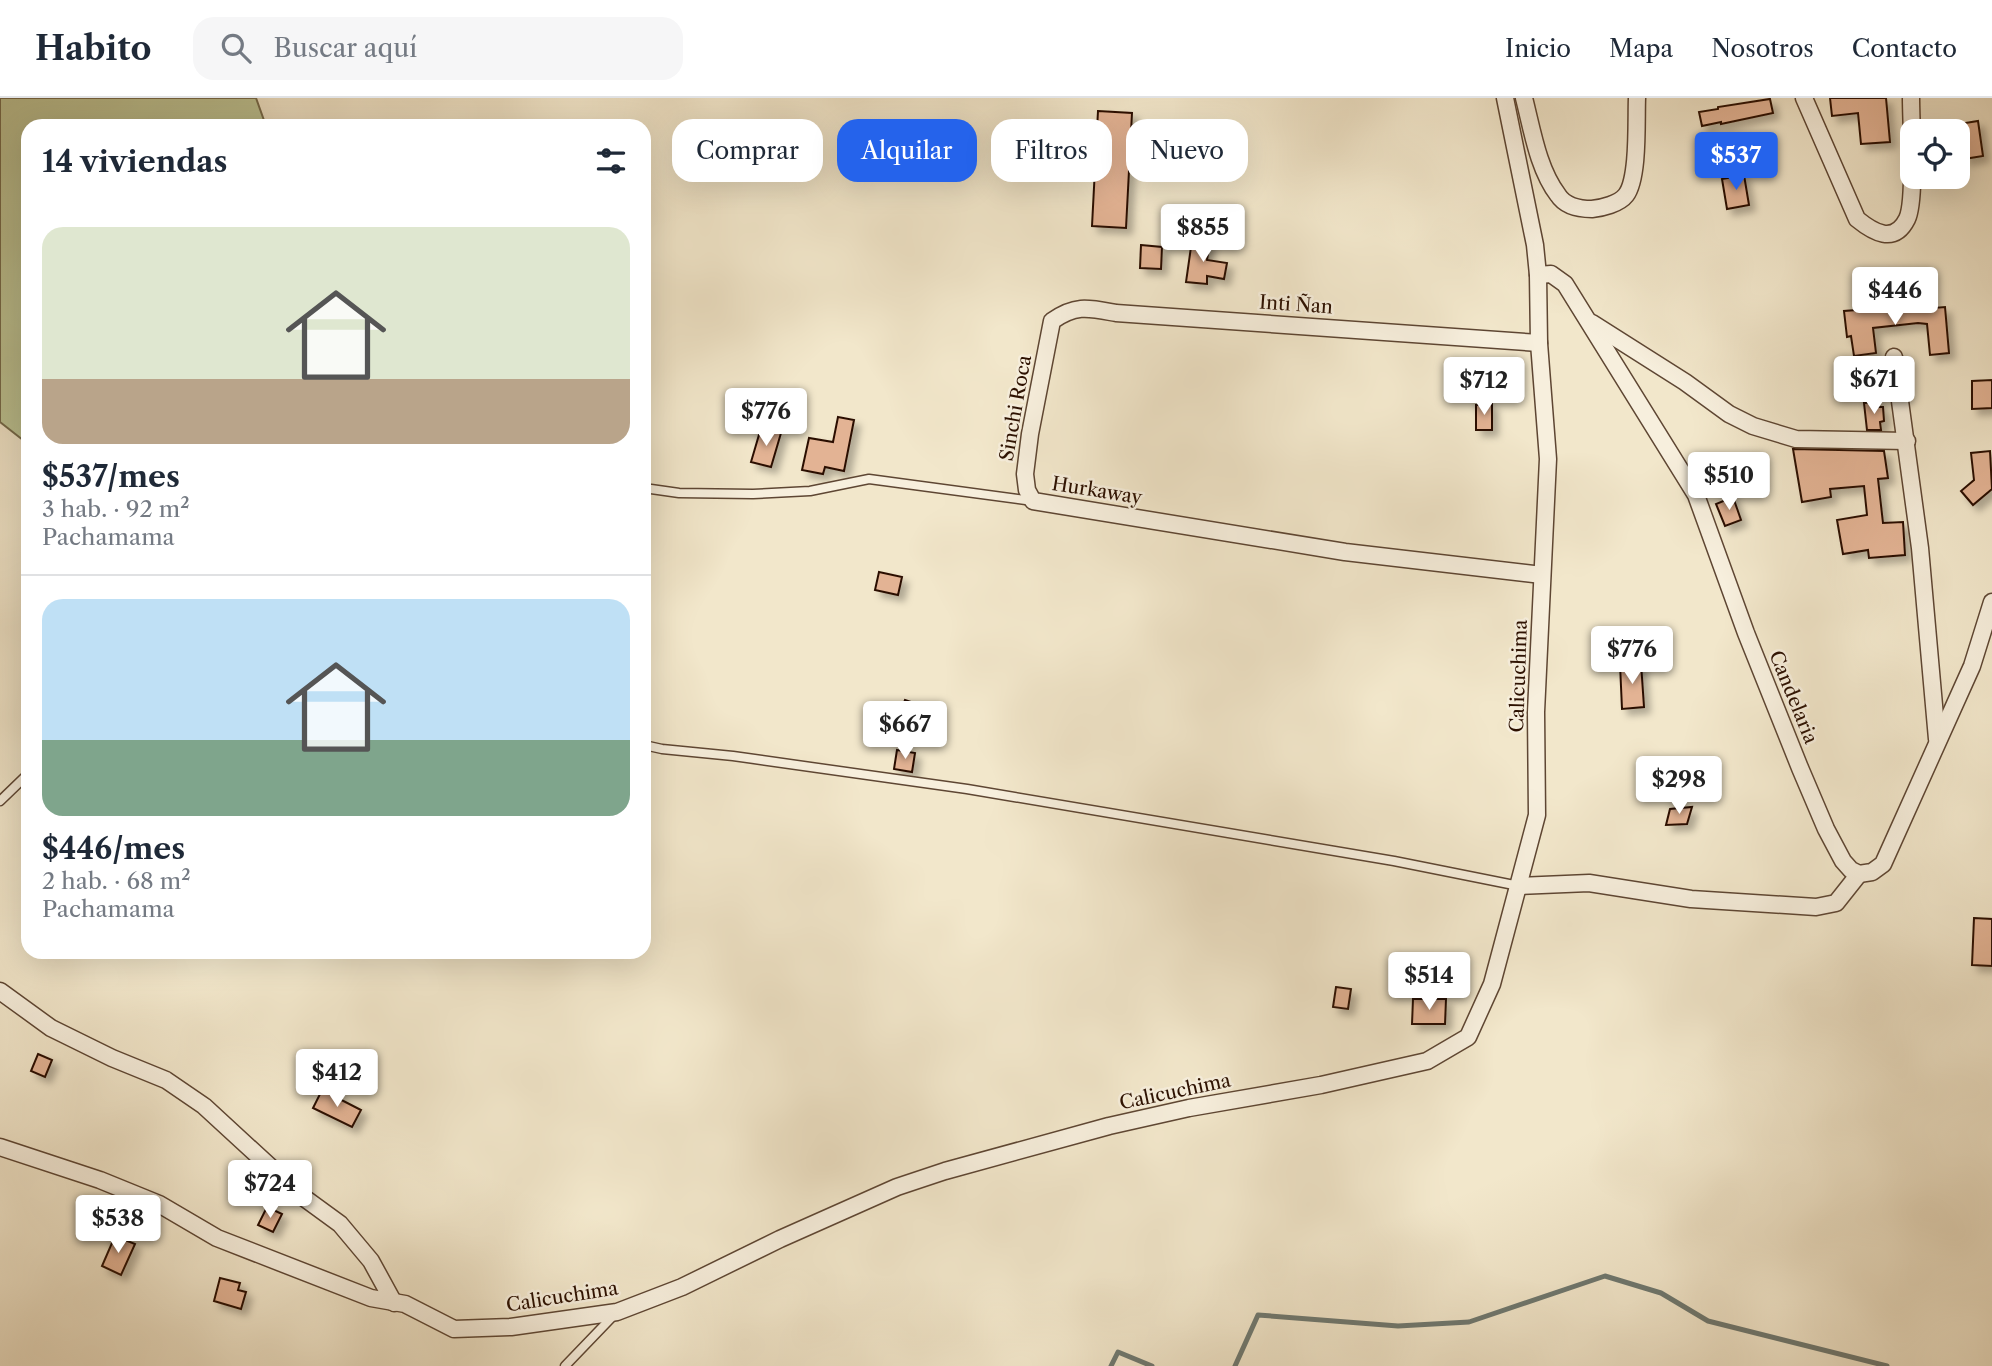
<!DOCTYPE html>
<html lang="es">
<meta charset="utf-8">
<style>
:root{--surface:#fff;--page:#f6f6f7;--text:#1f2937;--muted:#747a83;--line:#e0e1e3;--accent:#2563eb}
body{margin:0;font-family:"Libre Caslon Text",serif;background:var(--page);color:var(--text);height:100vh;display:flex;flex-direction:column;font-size:26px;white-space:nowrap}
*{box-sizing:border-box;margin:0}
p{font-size:23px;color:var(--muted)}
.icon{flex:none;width:38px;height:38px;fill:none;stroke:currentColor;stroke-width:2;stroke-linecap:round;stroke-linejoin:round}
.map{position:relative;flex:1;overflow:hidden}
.details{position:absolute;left:21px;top:21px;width:630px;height:840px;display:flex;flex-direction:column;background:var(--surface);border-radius:21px;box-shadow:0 7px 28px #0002}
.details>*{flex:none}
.banner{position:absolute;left:672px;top:21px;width:665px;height:63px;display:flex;gap:14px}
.buttons{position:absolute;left:1900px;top:21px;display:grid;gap:14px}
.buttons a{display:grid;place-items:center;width:70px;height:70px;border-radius:14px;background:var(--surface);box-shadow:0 7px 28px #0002;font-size:35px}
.price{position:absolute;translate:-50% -60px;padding:0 16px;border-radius:7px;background:#fff;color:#222;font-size:23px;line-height:46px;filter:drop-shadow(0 2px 4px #0008)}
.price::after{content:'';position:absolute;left:50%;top:42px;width:21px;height:16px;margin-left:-10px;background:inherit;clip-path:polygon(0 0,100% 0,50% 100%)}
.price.current{background:var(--accent);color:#fff}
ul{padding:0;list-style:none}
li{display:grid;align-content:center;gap:14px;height:371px;padding:0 21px}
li+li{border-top:2px solid var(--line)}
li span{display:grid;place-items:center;height:217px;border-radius:21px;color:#555}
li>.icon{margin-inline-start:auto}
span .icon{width:126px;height:126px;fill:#fffc;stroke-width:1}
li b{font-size:30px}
h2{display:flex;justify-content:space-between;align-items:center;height:84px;padding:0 21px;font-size:30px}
.tag{padding:0 24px;border-radius:21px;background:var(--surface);box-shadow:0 7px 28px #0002;font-size:24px;line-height:63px}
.tag.current{background:var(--accent);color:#fff}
header{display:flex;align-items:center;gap:42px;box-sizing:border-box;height:98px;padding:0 35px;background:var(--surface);border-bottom:2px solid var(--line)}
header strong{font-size:33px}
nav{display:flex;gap:38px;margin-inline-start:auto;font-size:24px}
.search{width:490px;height:63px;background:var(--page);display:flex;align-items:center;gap:18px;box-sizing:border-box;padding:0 24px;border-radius:21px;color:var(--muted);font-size:26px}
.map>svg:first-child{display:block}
.green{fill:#bdc596;stroke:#746a4b;stroke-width:2}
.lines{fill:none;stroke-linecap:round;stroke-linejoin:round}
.stream{stroke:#6f7971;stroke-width:5}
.building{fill:#e3b394;stroke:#2c1000;stroke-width:2;filter:url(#shadow)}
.lane-casing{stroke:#5e4633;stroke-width:11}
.street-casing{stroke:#5e4633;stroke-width:19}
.lane{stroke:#f7efdd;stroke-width:8}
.street{stroke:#f7efdd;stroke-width:16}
.labels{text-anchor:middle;stroke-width:5;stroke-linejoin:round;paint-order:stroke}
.street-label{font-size:19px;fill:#2c1000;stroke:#f7efdd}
</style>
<header>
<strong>Habito</strong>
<div class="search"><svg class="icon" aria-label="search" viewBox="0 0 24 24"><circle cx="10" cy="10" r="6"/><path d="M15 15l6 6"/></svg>Buscar aquí</div>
<nav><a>Inicio</a><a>Mapa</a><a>Nosotros</a><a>Contacto</a></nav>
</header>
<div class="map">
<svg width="1992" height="1268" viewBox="0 0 1992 1268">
<defs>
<filter id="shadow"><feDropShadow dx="6" dy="6" stdDeviation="3.5" flood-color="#0004"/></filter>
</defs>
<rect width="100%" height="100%" fill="#f2e7cb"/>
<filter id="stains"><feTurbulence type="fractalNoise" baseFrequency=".00286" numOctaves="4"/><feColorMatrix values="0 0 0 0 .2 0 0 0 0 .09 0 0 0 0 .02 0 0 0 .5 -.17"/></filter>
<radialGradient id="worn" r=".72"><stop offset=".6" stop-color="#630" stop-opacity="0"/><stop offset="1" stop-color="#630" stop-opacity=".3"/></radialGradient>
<path class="green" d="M0,0H256L266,28H28V346L0,324Z"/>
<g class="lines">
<g class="stream">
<path d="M1111,1268L1118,1254L1152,1268"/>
<path d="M1235,1268L1258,1217L1398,1228L1469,1224L1605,1178L1661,1195L1708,1223L1887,1268"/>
</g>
</g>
<g class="building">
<path d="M1830,0H1886L1890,44L1861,46L1858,15L1832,18Z"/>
<path d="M1770,1L1773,15L1721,26V24L1702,28L1699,14L1718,11V9Z"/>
<path d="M1098,13L1132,15L1126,130L1092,128Z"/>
<path d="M1978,23L1983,58L1964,61L1959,26Z"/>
<path d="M1744,77L1749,107L1727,111L1722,81Z"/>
<path d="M1192,142L1210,143L1207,162L1227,165L1224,181L1207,178V186L1186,184Z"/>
<path d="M1141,147L1162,149L1161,171L1140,170Z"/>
<path d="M1897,209L1898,213L1945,209L1949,255L1930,257L1927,226L1918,225L1873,230L1876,255L1854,258L1851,238L1847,239L1844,213Z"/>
<path d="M1992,282V310L1972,311V283Z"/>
<path d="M1877,304L1878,309H1883L1884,323L1880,324L1881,332H1867L1864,305Z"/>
<path d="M1492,306V332H1476V307Z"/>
<path d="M838,319L854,322L844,373L825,369L823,376L802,372L809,340L833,344Z"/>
<path d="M761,330L781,335L771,369L751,364Z"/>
<path d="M1793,351L1884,353L1888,380L1878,381L1883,425L1903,424L1905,457L1869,460L1868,452L1843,456L1837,422L1867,417L1864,388L1830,391L1831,399L1802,404Z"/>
<path d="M1990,353L1992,391L1973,407L1961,393L1974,382L1971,355Z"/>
<path d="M1733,399L1741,422L1725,428L1716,406Z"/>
<path d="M879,474L902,479L898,497L875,492Z"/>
<path d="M1641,565L1644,609L1622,611L1620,566Z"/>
<path d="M905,602L926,609L918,631L897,623Z"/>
<path d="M897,652L915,655L912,674L894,671Z"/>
<path d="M1692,709L1687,726L1666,727L1670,711Z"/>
<path d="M1974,820L1992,821V868L1972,867Z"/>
<path d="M1336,889L1351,891L1348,911L1333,909Z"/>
<path d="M1413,901H1446L1445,926H1412Z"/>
<path d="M38,956L52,962L45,979L31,973Z"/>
<path d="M322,992L361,1012L352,1029L313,1010Z"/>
<path d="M267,1109L282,1116L273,1134L258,1127Z"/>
<path d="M115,1138L135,1146L121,1177L102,1168Z"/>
<path d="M220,1180L240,1185L238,1192L246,1194L241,1211L214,1203Z"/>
</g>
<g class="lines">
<defs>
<g id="lane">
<path d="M644,390L679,395L753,396L810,393L869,381L1033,403"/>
<path d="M644,647L662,651L733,658L967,691L1394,763L1519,788"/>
<path d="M0,703L28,676"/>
<path d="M565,1268L615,1216"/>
</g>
<g id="street">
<path d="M1524,0C1532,31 1538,71 1558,97C1565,108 1580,111 1592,111C1602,110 1619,106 1626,97C1639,80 1636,22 1637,0"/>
<path d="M1804,0L1857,121C1873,134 1894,147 1907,121C1916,103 1911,25 1911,0"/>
<path d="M1538,177L1551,176L1565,186L1696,397L1746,535L1800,670L1826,731L1843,763L1851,772L1859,776L1872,774L1883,766L1972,568L1992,504"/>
<path d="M1592,225L1685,284L1729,316L1753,328L1796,341L1907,343"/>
<path d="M1539,245L1116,215C1089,210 1076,206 1052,223L1030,336L1025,376L1027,392L1033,403L1345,454L1542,477"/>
<path d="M1894,259L1920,450L1937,641"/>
<path d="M1519,788L1589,785L1691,801L1816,809L1836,805L1859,776"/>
<path d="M0,893L51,930L112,960L166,982L204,1008L303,1099L340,1126L371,1163L394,1205"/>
<path d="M0,1049L100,1082L159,1106L217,1140L371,1200L405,1206L454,1231L511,1229L617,1214L682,1189L780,1141L897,1089L945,1073L1109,1028L1189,1010L1321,987L1427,963L1468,939L1492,886L1537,717L1536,614L1548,361L1539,245L1538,177L1535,147L1505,0"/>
</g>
</defs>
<use href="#lane" class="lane-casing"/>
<use href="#street" class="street-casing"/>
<use href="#lane" class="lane"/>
<use href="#street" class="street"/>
</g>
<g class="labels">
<g class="street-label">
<text transform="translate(1296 206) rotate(4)" y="7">Inti Ñan</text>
<text transform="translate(1015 310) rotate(-80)" y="7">Sinchi Roca</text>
<text transform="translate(1097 392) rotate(9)" y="7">Hurkaway</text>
<text transform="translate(1518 578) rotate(-88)" y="7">Calicuchima</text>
<text transform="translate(1794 599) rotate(68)" y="7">Candelaria</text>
<text transform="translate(1175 993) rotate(-12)" y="7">Calicuchima</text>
<text transform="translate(562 1198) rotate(-9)" y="7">Calicuchima</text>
</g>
</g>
<rect width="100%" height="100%" filter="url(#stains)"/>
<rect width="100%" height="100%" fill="url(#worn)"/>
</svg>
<div class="buttons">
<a><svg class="icon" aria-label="locate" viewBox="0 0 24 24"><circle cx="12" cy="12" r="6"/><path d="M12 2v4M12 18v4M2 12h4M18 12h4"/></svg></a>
</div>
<b class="price current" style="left:1736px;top:94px">$537</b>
<b class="price" style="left:1203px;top:166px">$855</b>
<b class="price" style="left:1895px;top:229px">$446</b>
<b class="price" style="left:1874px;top:318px">$671</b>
<b class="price" style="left:1484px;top:319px">$712</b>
<b class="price" style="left:766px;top:350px">$776</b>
<b class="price" style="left:1729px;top:414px">$510</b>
<b class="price" style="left:1632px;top:588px">$776</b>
<b class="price" style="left:905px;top:663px">$667</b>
<b class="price" style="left:1679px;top:718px">$298</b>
<b class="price" style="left:1429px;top:914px">$514</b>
<b class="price" style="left:337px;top:1011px">$412</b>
<b class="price" style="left:270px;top:1122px">$724</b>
<b class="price" style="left:118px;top:1157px">$538</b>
<div class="banner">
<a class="tag">Comprar</a>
<a class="tag current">Alquilar</a>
<a class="tag">Filtros</a>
<a class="tag">Nuevo</a>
</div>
<section class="details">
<h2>14 viviendas<svg class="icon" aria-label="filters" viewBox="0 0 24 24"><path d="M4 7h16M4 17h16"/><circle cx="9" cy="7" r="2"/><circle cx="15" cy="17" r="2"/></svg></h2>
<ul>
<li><span style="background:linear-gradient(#dfe7d0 70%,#b9a48a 0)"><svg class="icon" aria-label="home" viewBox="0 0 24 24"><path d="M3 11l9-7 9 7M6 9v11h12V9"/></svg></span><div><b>$537/mes</b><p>3 hab. · 92 m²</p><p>Pachamama</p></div></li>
<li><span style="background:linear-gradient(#bfe0f5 65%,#7fa58c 0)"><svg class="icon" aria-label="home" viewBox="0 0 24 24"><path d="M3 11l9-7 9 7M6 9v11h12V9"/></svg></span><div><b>$446/mes</b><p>2 hab. · 68 m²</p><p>Pachamama</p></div></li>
</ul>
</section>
</div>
